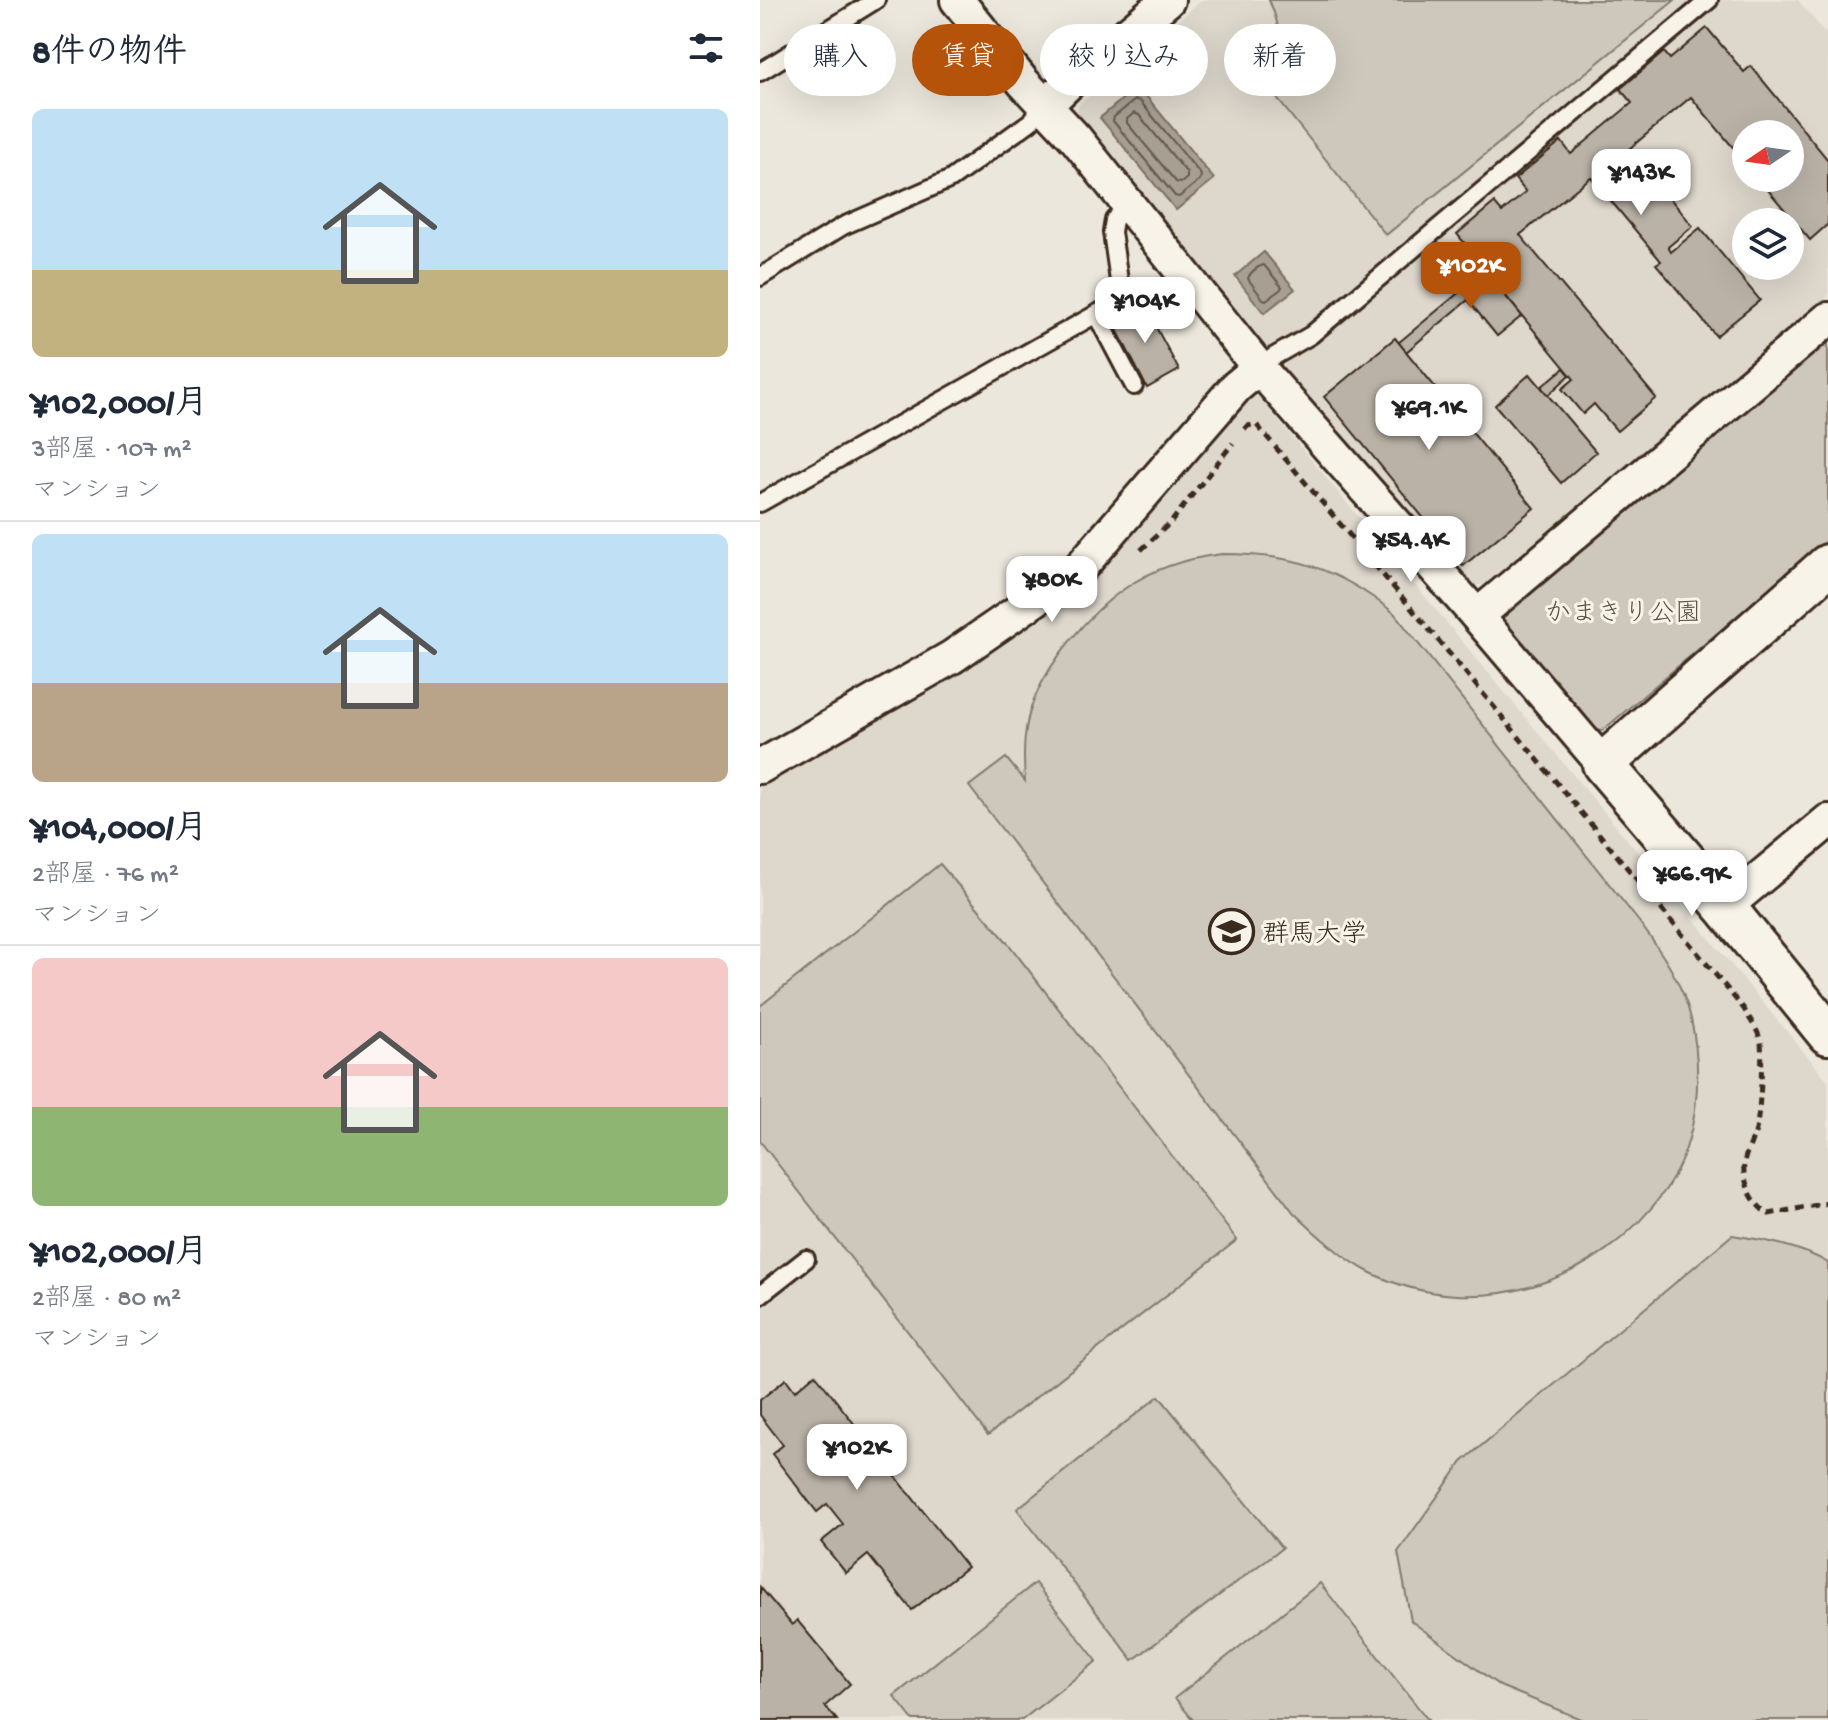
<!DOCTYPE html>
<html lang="ja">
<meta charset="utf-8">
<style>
:root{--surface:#fff;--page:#f2f2f3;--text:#1f2937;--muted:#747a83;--line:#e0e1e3;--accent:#b45309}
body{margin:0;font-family:"Gochi Hand","Klee One",sans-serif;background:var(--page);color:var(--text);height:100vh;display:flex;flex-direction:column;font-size:30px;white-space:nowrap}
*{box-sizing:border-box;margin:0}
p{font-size:26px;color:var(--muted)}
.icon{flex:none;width:44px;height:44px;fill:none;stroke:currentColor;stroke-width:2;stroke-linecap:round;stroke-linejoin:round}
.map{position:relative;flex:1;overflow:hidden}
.details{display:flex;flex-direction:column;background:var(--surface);width:760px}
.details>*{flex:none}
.guide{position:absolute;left:24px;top:24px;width:760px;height:72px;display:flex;gap:16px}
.needle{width:52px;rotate:257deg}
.controls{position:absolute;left:972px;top:120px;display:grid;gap:16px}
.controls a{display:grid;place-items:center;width:72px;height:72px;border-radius:50%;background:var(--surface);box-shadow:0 8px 32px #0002;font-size:40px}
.price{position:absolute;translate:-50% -68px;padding:0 18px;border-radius:16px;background:#fff;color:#222;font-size:26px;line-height:52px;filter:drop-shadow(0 2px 4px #0008)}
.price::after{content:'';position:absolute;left:50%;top:48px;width:24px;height:18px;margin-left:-12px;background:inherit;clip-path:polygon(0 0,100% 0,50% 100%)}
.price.selected{background:var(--accent);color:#fff}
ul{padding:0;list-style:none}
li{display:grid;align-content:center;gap:16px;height:424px;padding:0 32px}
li+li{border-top:2px solid var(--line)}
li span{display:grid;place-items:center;height:248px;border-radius:12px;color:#555}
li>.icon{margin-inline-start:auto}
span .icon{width:144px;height:144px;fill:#fffc;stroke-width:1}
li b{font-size:34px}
h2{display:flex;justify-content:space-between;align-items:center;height:96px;padding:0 32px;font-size:34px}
.pill{padding:0 28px;border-radius:36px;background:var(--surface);box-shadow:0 8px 32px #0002;font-size:28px;line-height:72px}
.pill.selected{background:var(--accent);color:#fff}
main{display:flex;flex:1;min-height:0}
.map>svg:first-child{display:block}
.built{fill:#ddd7cc;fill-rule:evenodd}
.green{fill:#cec8bc;stroke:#84796d;stroke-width:2}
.water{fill:#a89f93;stroke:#7c7064;stroke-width:2}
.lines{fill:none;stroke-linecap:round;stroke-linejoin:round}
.shore{stroke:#67594d;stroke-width:2}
.building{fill:#bab2a7;stroke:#3b2a1e;stroke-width:2}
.service-casing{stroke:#3b2a1e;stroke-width:22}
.minor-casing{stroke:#3b2a1e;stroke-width:38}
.tertiary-casing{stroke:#3b2a1e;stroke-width:46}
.path{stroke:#3b2a1e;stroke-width:5;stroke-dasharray:8 6;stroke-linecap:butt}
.service{stroke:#f7f3e8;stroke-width:16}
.minor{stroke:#f7f3e8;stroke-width:32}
.tertiary{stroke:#f7f3e8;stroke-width:40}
.labels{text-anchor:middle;stroke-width:6;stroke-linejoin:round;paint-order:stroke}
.park-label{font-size:26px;fill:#605246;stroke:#f7f3e8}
.poi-label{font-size:26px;fill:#3b2a1e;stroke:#f7f3e8;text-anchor:start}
</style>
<main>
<section class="details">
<h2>8件の物件<svg class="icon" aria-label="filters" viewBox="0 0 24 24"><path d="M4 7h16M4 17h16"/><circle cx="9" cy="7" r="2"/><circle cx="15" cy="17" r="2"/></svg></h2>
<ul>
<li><span style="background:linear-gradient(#bfe0f5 65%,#c2b280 0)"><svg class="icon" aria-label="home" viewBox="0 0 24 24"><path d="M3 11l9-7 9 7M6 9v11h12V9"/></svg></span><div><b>¥102,000/月</b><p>3部屋 · 107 m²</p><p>マンション</p></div></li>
<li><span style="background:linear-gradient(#bfe0f5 60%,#b9a48a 0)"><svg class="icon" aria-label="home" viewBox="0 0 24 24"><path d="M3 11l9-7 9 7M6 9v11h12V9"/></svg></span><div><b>¥104,000/月</b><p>2部屋 · 76 m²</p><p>マンション</p></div></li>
<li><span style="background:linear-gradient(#f6c9c9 60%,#8fb573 0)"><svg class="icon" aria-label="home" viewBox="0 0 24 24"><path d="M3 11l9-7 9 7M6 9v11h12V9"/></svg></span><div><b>¥102,000/月</b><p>2部屋 · 80 m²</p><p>マンション</p></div></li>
</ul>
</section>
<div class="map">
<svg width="1068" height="1720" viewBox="0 0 1068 1720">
<rect width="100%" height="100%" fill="#ece7dc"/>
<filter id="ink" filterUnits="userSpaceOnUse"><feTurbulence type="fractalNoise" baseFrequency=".0125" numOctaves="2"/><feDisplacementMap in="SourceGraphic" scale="16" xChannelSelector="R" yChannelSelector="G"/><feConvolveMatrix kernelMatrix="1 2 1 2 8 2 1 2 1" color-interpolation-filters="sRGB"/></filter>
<g filter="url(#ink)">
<g class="built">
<path d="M442,0H1038L1068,36V297L723,585L705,586L317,124L318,105ZM986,134H1030V178H986ZM986,222H1030V266H986Z"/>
<path d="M498,396L1068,1081V1720H0V783L122,713L213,657L479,404Z"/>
</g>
<g class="green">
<path d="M509,0H915L626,235L500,77C523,49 524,34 509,0Z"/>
<path d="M1062,342H1068V539L842,731L823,728L740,622L744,610Z"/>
<path d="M462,554C533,554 578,568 634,613L880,923C901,952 923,983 931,1019C943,1074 939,1140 906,1189C840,1284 717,1324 611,1273C583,1259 557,1235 534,1213L209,786L246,758L265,781C263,752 263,725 275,697C292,658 329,613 364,589C392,569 428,558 462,554Z"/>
<path d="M180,864L247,942L477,1240L228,1435L0,1141V1006Z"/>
<path d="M972,1235C1004,1240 1040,1246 1068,1263V1720H823L740,1686L651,1621L638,1552L702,1462Z"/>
<path d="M399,1396L522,1548L373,1660L257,1509Z"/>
<path d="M275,1583L337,1661L262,1720H153L134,1696Z"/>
<path d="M560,1583L668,1720H433L415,1698Z"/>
</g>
<g class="water">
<path d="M378,86L454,179L416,210L340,118Z"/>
<path d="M504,252L535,289L504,313L475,276Z"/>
</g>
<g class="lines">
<g class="shore">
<path d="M375,100L380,101L441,175L440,180L419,197L415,196L353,121L354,117Z"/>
<path d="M374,113L379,115L427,173V178L421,183L416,182L367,123V119Z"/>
<path d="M504,265L522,287L520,290L506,300L503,299L488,279C489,273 498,266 504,265Z"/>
</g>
</g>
<g class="building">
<path d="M947,28L984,72L991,66L1068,160V224L1050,240L998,178H1030V134H986V163L931,97L869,149L933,226L908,247L911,252L940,228L1000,300L956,336L896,264L901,261L831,177L760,235L896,398L857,431L834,404L823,414L802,389L814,379L725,271L699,292L679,269L707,246L697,234L734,203L742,212L766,192L755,179L801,141L811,154L872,103L860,89L904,52L910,59Z"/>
<path d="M725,271L762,316L737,336L708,300L646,352L638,343Z"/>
<path d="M383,303L419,370L387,388L352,320Z"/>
<path d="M635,338L774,508L703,566L564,397Z"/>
<path d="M804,368L810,375L788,395L781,387Z"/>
<path d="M770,374L836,452L801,483L735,405Z"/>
<path d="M55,1374L207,1567L152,1610L108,1555L86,1573L61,1542L83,1524L67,1504L57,1512L12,1454L23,1445L0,1415V1400L26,1379L35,1391Z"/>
<path d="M0,1587L32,1625L37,1620L90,1684L65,1706L77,1720H0Z"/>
</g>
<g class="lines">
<defs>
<g id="service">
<path d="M0,72L116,0"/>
<path d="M0,277L83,226L191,179L270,122L286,105"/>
<path d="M336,314L374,386"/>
<path d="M499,368L513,357L551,335L949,0"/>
<path d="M0,503L356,303L361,295L352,232L354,220L369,204"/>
<path d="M0,1295L46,1259"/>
</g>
<g id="minor">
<path d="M197,0L263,82L316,139L499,368L717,616L843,764"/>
<path d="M286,105L314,78L408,0"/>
<path d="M717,616L1068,319"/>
<path d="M0,767L192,657L318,570L476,387L499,368"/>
<path d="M965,907L1068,821"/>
</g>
<path id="tertiary" d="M1068,565L843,764L965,907L1068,1034"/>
</defs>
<use href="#service" class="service-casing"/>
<use href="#minor" class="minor-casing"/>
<use href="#tertiary" class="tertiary-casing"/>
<g class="path">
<path d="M485,429L488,426L496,424L710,678L984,1009C990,1020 999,1031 1001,1043C1003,1064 1000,1110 996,1130C992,1144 982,1157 984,1172C986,1188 995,1207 1009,1214L1068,1203"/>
<path d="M381,550L412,521L473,443"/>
</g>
<use href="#service" class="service"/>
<use href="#minor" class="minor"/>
<use href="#tertiary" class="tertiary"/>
</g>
</g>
<defs>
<symbol id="university-ring" viewBox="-11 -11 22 22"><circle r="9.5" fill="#f7f3e8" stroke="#3b2a1e" stroke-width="1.5"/><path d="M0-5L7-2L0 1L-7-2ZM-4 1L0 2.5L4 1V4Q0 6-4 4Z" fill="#3b2a1e"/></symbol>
</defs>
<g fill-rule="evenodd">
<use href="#university-ring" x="446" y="906" width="51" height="51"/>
</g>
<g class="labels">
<g class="park-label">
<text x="863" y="620">かまきり公園</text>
</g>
<g class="poi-label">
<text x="503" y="941">群馬大学</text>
</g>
</g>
</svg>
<div class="controls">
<a><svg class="needle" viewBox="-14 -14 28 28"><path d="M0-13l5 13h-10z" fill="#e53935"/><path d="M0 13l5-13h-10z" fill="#747a83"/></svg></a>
<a><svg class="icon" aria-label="layers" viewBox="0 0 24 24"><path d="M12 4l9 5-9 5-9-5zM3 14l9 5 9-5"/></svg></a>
</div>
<b class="price" style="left:881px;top:217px">¥143K</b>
<b class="price selected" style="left:711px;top:310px">¥102K</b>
<b class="price" style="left:385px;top:345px">¥104K</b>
<b class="price" style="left:669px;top:452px">¥69.1K</b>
<b class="price" style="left:651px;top:584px">¥54.4K</b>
<b class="price" style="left:292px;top:624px">¥80K</b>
<b class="price" style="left:932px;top:918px">¥66.9K</b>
<b class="price" style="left:97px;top:1492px">¥102K</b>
<div class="guide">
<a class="pill">購入</a>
<a class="pill selected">賃貸</a>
<a class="pill">絞り込み</a>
<a class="pill">新着</a>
</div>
</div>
</main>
